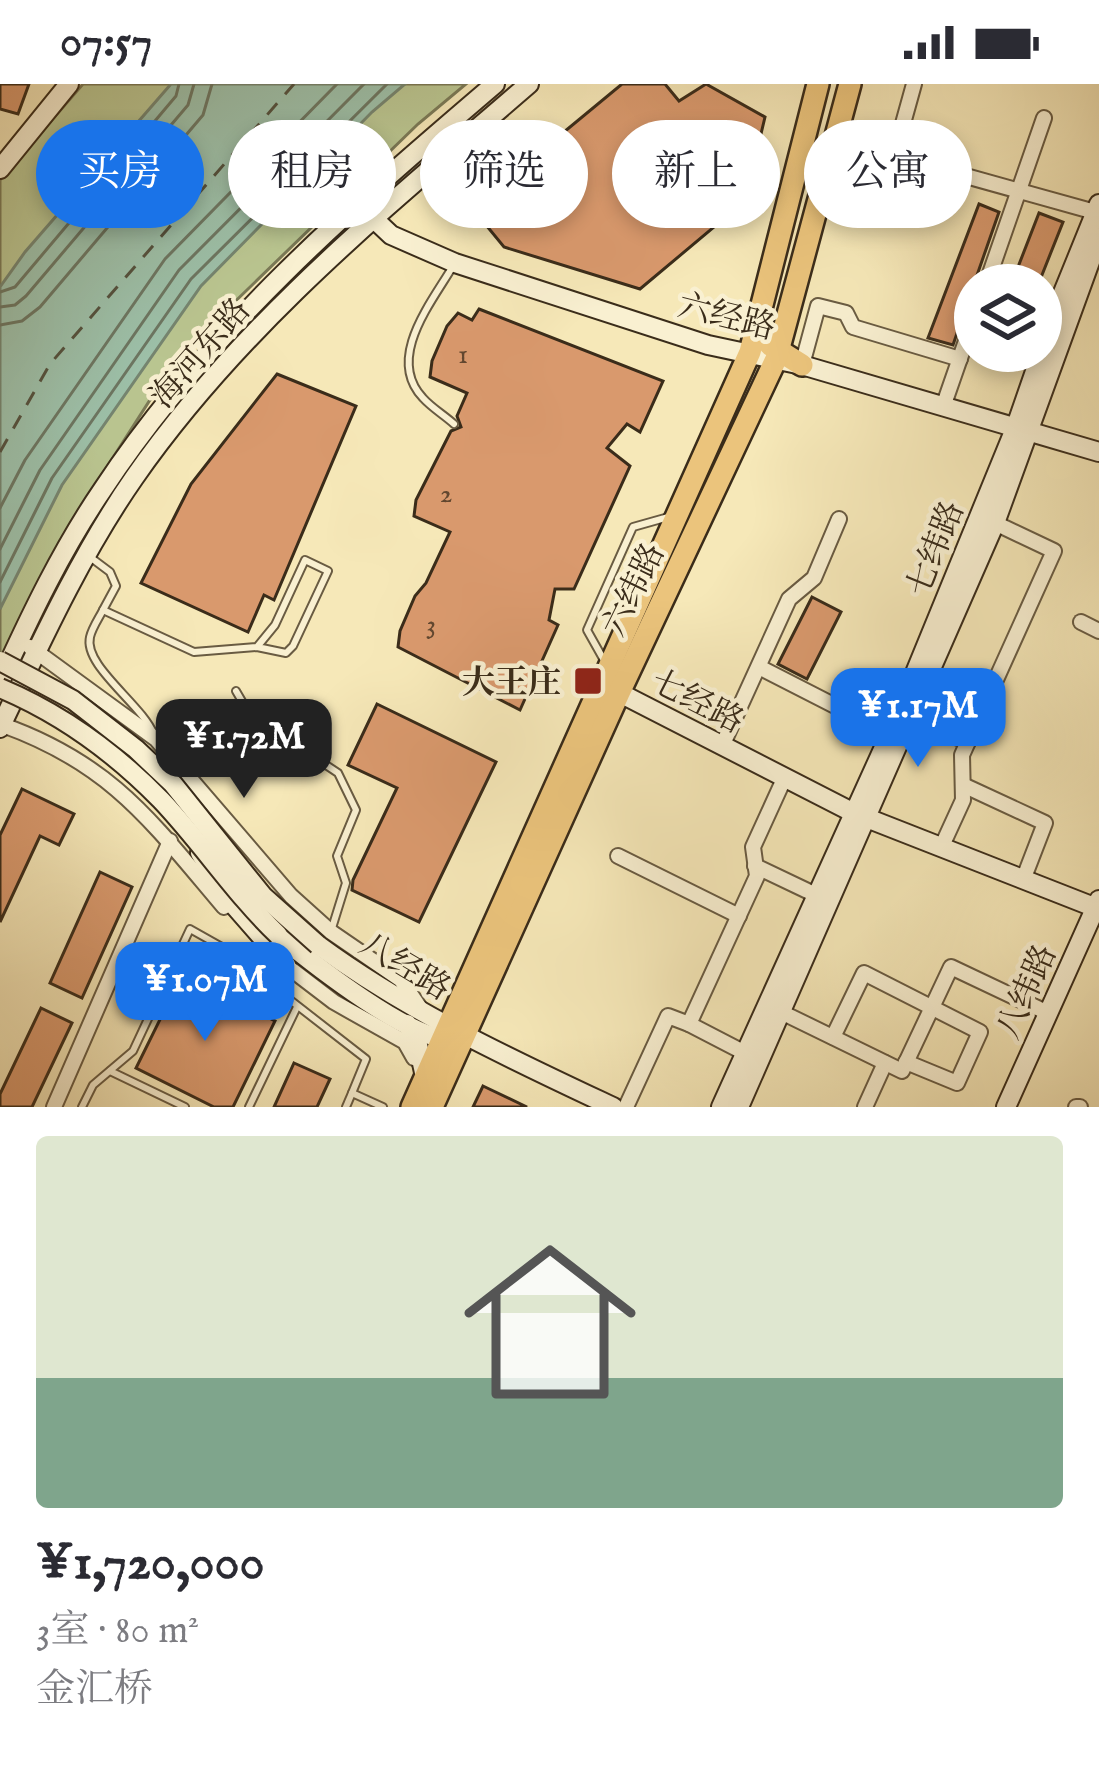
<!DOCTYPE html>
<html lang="zh">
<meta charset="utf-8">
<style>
:root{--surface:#fff;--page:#f7f7f7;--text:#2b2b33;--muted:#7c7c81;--accent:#1a73e8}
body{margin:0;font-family:"IM FELL English","Noto Serif SC",serif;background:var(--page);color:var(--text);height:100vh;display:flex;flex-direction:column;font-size:45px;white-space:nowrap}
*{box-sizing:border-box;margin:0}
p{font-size:39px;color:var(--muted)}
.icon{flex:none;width:66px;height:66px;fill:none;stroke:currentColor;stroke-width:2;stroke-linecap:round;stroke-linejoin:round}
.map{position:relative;height:1023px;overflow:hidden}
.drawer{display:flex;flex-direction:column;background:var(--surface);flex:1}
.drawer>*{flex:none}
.guide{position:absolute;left:36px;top:36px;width:1029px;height:108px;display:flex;gap:24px}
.tools{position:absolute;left:954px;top:180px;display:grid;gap:24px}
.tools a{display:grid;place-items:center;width:108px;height:108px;border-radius:50%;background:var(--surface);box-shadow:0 6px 18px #0003;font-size:60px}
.price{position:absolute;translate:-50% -102px;padding:0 27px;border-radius:24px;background:var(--accent);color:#fff;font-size:39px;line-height:78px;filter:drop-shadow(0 3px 6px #0008)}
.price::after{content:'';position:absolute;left:50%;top:72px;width:36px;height:27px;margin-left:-18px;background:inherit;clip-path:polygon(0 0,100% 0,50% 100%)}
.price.on{background:#222;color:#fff}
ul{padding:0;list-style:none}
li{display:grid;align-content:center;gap:24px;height:636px;padding:0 36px}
li span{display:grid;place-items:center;height:372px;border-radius:12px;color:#555}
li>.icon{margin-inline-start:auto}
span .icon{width:216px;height:216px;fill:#fffc;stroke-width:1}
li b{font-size:51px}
.pill{padding:0 42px;border-radius:54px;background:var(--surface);box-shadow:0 6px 18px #0003;font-size:42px;line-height:108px}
.pill.on{background:var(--accent);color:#fff}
.status{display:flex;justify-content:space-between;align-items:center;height:84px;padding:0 60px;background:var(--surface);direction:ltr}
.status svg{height:33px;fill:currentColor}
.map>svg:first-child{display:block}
.green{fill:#bac691;stroke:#7a7956;stroke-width:3}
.water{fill:#9dc1aa;stroke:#758570;stroke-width:3}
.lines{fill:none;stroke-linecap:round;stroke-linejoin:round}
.shore{stroke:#6c7662;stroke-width:3}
.ferry{stroke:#53513e;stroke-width:3;stroke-dasharray:15 12;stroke-linecap:butt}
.building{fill:#d9996d;stroke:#3a2c1a;stroke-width:3}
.lane-casing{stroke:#695b42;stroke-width:10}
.street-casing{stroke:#695b42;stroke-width:18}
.secondary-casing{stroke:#3a2c1a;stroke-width:22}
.primary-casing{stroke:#3a2c1a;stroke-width:26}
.lane{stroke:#f9f0d1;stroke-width:6}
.street{stroke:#f9f0d1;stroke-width:14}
.secondary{stroke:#f9f0d1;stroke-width:18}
.primary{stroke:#ebc47c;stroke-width:21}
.secondary-bridge-casing{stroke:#3a2c1a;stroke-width:22;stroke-linecap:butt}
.secondary-bridge{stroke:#f9f0d1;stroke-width:18}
.poi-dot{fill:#8f2418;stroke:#f9f0d1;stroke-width:4.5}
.labels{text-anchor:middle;stroke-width:9;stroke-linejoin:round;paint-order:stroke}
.number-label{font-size:27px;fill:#62472f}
.street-label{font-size:33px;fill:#3a2c1a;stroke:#f9f0d1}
.poi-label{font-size:33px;font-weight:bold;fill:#3a2c1a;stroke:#f9f0d1;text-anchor:end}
</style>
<div class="status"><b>07:57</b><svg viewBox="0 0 49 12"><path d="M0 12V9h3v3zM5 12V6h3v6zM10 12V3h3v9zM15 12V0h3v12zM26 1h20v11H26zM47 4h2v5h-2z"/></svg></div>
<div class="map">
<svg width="1099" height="1023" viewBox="0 0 1099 1023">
<rect width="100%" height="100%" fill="#f6e8b8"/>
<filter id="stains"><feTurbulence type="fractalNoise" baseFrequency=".00167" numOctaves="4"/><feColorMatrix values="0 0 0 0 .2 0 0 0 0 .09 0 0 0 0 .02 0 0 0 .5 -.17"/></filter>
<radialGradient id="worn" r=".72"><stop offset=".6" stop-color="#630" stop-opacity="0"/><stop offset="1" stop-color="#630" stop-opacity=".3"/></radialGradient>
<path class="green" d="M83,0H466L418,40L214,238L150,316L73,436L0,579V96Z"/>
<path class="water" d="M171,0H405L372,28L201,202L62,401L0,525V203L25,168Z"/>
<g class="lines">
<g class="shore">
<path d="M0,208L15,203L176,12L179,0"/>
<path d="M0,223L15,221L26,212L188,21L194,0"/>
<path d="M0,241L22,237L40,223L203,31L212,0"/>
<path d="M0,424L25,376L165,175L337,0"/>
<path d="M0,465L40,386L179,186L364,0"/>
<path d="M0,498L52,394L191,195L387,0"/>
</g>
<path class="ferry" d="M0,368L50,280L294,0"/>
</g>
<g class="building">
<path d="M0,0H29L18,30L0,25Z"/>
<path d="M622,0H665L679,17L706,0L765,33L745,117L640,205L504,163L472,124Z"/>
<path d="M979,120L999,128L975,197V219L965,226L953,261L928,254Z"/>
<path d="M1039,129L1063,138L1038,201H1011Z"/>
<path d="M479,225L663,297L640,348L627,340L607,364L630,382L574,505H555L549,536L558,541L520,626L398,563L400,547L415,512L426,499L450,448L414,432L416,416L451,347L461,343L457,332L467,309L430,293L432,277L447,242L458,229L472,236Z"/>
<path d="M277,290L356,322L274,516L264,511L248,548L141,499L191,400Z"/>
<path d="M812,513L841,528L807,595L778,580Z"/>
<path d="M377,620L496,678L419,838L352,806L353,796L397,704L348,681Z"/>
<path d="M22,705L74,730L59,761L40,752L0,838V751Z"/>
<path d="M100,788L132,803L82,914L50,899Z"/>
<path d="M182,891L275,937L233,1023H214L136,984Z"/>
<path d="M41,924L72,939L32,1023H0V1010Z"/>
<path d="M294,979L330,995L317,1023H274Z"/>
<path d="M483,1002L527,1023H473Z"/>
</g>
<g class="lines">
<defs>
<g id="lane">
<path d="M453,182C432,218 385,274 423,314C432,324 444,331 454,340"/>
<path d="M90,473L110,488L116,502L103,526L194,568L257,563L286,569L293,562L328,487L305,476L275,541L257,563"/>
<path d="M103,526C99,534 92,544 90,553C83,582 143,621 154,651"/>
<path d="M605,578L587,546L633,443L672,432"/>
<path d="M314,673L338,689L356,726L337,772L346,799L332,844"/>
<path d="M187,687L239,638L243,619L236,607"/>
<path d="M110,987L185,1023"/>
<path d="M82,1023L93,1001L133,967L190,845L222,863L366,975L352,1009L383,1023"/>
<path d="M249,1023L297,923"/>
<path d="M346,1023L352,1009"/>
</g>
<g id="street">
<path d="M914,0L894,72L1095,128"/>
<path d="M986,201L1044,34"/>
<path d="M802,281L818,222L846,229L853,243L960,275"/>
<path d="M943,323L975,231"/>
<path d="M1081,538L1099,547"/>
<path d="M30,563L156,655L291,812L331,848L401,896L420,924"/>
<path d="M759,583L890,650"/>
<path d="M910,635L968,658"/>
<path d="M0,640C111,679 151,737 224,823"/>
<path d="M722,662L789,515L814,494L839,435"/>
<path d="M963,701L1045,739L1023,796"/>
<path d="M941,764L963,716L962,671L1054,467L995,439"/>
<path d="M618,772L739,832"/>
<path d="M755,782L816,811"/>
<path d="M279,876L334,918L405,958L414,974"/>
<path d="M779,927L902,987L951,883L1048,929"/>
<path d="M833,953L864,889L980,948L957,999L906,978"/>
<path d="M745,969L689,940L757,792L753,763L784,695"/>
<path d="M54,1023L170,757"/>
<path d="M626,1023L668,932L689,940"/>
<path d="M865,1023L885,979"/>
<path d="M1076,1023H1080"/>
</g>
<g id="secondary">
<path d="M0,85L69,0"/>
<path d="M356,118L391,151L455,179L708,261L802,281L1099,368"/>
<path d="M0,598C30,532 62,465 103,405C208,246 351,123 495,0"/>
<path d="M610,604L854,729L1099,825"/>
<path d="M0,644C40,560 81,470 134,394C242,239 388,122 529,0"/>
<path d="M200,769L225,811L286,881"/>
<path d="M278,851C311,878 414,960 454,955"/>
<path d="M318,861C409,928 511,975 613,1023"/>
<path d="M407,940L418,961L425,993"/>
<path d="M721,1023L890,650L1015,345L1058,221L1099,120"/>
<path d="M739,1023L995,439L1099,153"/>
<path d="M1006,1023L1099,816"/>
</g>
<g id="primary">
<path d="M770,261L802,281"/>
<path d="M412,1023L750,268L818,0"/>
<path d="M432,1023L619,609L776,275L850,0"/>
</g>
</defs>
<use href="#lane" class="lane-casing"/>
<use href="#street" class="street-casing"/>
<use href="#secondary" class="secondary-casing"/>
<use href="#primary" class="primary-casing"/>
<use href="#lane" class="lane"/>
<use href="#street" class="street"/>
<use href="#secondary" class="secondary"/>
<use href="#primary" class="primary"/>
<defs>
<g id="secondary-bridge">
<path d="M0,577L73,616L136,665L173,700L263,812L318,861"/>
<path d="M0,604C62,630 114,668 161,716C202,759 235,810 278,851"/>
</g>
</defs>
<use href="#secondary-bridge" class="secondary-bridge-casing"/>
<use href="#secondary-bridge" class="secondary-bridge"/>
</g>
<rect class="poi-dot" x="573" y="582" width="30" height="30" rx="6"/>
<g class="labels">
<g class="number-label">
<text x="463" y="279">1</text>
<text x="446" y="418">2</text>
<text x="431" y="549">3</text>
</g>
<g class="street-label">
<text transform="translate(727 231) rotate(14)" y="12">六经路</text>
<text transform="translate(199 268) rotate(-49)" y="12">海河东路</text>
<text transform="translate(934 464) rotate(-68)" y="12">七纬路</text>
<text transform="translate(632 505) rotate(-64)" y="12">六纬路</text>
<text transform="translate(698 616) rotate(27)" y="12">七经路</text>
<text transform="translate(406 881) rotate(31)" y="12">八经路</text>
<text transform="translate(1025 907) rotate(-66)" y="12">八纬路</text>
</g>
<g class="poi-label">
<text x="561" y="609">大王庄</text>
</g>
</g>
<rect width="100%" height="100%" filter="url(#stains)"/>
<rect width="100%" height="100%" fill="url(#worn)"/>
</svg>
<div class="tools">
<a><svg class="icon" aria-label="layers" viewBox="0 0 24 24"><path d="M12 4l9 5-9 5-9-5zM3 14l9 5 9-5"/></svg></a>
</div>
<b class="price" style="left:918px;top:686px">¥1.17M</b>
<b class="price on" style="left:244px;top:717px">¥1.72M</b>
<b class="price" style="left:205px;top:960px">¥1.07M</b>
<div class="guide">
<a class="pill on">买房</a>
<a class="pill">租房</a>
<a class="pill">筛选</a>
<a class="pill">新上</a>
<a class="pill">公寓</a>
</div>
</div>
<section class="drawer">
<ul>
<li><span style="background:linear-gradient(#dfe7d0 65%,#7fa58c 0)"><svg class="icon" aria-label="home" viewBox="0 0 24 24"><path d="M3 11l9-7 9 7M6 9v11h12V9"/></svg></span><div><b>¥1,720,000</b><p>3室 · 80 m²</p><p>金汇桥</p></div></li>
</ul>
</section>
